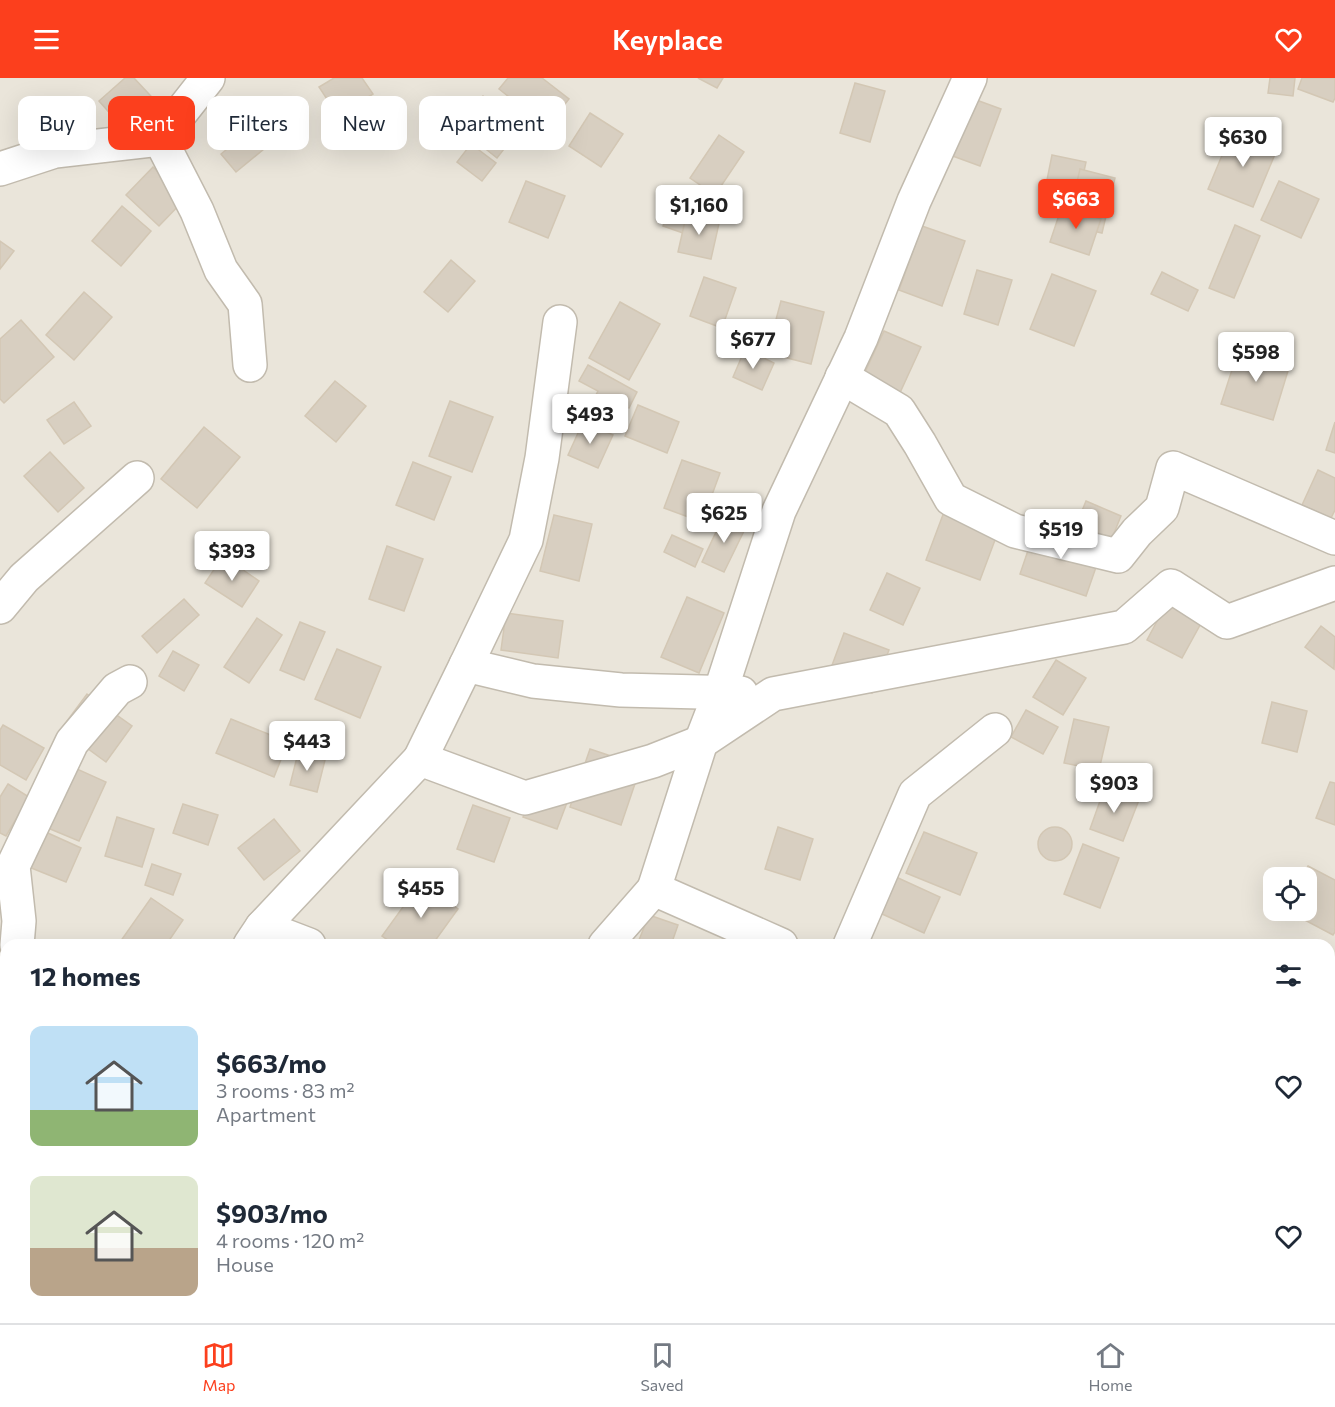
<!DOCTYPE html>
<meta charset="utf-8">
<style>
:root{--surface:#fff;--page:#f6f6f7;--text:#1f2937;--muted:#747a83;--line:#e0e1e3;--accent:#fc3f1d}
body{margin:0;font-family:Commissioner,sans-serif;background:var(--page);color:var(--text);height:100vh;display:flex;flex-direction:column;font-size:22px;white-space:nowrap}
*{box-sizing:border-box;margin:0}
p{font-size:20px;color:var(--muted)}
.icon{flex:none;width:33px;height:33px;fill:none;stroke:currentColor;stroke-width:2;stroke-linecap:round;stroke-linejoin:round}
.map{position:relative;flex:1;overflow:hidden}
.sheet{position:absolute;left:0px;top:861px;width:1335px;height:384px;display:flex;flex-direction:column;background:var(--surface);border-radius:18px 18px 0 0;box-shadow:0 6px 24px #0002}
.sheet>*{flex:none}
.top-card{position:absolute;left:18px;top:18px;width:600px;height:54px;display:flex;gap:12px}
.tools{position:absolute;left:1263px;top:789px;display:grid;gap:12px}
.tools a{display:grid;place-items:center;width:54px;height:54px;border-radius:12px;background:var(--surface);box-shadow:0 6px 24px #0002;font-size:30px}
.price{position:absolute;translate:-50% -51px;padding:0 14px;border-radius:6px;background:#fff;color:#222;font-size:20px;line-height:39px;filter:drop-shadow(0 2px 3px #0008)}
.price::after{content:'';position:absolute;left:50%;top:36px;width:18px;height:14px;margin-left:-9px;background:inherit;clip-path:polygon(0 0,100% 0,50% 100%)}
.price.on{background:var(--accent);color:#fff}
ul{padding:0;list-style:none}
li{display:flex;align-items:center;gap:18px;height:150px;padding:0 30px}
li span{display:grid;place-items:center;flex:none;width:168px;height:120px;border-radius:12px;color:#555}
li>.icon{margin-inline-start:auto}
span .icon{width:72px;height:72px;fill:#fffc;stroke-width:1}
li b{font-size:26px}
h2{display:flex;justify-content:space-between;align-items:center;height:72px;padding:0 30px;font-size:26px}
.pill{padding:0 21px;border-radius:12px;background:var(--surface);box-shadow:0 6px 24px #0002;font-size:21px;line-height:54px}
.pill.on{background:var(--accent);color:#fff}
header{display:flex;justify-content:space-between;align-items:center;height:78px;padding:0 30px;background:var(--accent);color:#fff;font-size:27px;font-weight:600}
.tab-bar{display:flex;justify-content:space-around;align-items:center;height:84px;border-top:2px solid var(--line);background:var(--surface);font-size:16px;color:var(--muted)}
.tab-bar a{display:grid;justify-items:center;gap:3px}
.tab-bar .on{color:var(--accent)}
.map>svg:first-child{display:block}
.residential{fill:#eae5da;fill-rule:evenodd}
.building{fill:#d8cfc1;stroke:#d3c7b4;stroke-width:1.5}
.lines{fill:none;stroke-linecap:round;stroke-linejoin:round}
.minor-casing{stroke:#c2bbae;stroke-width:36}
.minor{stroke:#fff;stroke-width:33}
</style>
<header><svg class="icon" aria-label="menu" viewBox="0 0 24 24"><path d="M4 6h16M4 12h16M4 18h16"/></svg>Keyplace<svg class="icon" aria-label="heart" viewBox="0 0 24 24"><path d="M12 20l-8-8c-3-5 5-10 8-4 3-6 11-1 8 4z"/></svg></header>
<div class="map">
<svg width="1335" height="1245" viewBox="0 0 1335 1245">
<rect width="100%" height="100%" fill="#f6f3ec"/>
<path class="residential" d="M0,0H1335V1245H0ZM1274,800H1306V832H1274ZM6,867H1329V1239H6Z"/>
<g class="building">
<path d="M125,0H134L162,30L130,58L99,23Z"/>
<path d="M334,0H362L373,16L338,38L319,9Z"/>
<path d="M508,0H542L569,21L547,49L499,11Z"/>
<path d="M698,0H723L717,10Z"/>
<path d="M1270,0H1295L1293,18L1268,15Z"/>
<path d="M1302,0H1335V20L1333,24L1298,11Z"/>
<path d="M855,5L885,13L870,64L840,55Z"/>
<path d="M960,16L1001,31L980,88L939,73Z"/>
<path d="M483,18L522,48L497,80L458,49Z"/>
<path d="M590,35L623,56L601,89L569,68Z"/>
<path d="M260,44L275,62L236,94L221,76Z"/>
<path d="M1233,51L1278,69L1253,129L1208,111Z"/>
<path d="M719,57L744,74L715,117L690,100Z"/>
<path d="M471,66L496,85L482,103L457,84Z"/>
<path d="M1052,77L1086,84L1076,130L1043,122Z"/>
<path d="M153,89L186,120L159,148L126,117Z"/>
<path d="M1080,91L1115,100L1102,155L1067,147Z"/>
<path d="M526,103L565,118L548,160L509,144Z"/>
<path d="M1279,103L1319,121L1301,160L1261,142Z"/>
<path d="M673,123L709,136L700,161L663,148Z"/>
<path d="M122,128L151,153L121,188L92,163Z"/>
<path d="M1062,128L1101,141L1089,177L1050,164Z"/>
<path d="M687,134L720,141L711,181L678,174Z"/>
<path d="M1235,147L1260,158L1234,220L1209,210Z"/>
<path d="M922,148L965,163L942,228L899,212Z"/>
<path d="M0,163L14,173L0,191Z"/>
<path d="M451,182L475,203L448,234L424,214Z"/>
<path d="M977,192L1012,202L998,247L964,236Z"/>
<path d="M1162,194L1198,212L1188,233L1151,216Z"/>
<path d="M1052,196L1096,213L1074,268L1030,251Z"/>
<path d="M704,199L736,210L722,250L690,238Z"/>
<path d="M84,214L112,239L74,282L46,257Z"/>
<path d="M781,223L824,234L811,286L767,275Z"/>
<path d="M620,224L660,246L629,302L589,280Z"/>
<path d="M21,242L54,279L4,325L0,321V261Z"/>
<path d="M884,253L921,269L898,319L861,303Z"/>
<path d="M1240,267L1291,283L1273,342L1221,326Z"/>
<path d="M745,271L774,285L762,312L733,299Z"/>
<path d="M588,287L637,314L629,330L627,329L613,352L585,337L598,313L579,303Z"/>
<path d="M335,303L366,328L336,364L305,338Z"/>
<path d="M450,323L493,339L472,394L429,378Z"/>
<path d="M74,324L91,348L64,366L47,342Z"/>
<path d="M638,327L679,344L667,375L625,358Z"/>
<path d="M583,344L613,357L598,390L568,377Z"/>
<path d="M1335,344V375L1326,372Z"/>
<path d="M204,349L240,379L197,430L161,401Z"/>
<path d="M50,374L84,410L58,434L24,398Z"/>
<path d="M682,382L720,395L702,444L664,430Z"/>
<path d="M413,384L451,399L434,442L396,427Z"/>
<path d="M1318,392L1335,400V432L1331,440L1302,427Z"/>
<path d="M1086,423L1121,438L1110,465L1075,450Z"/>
<path d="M944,434L998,454L980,502L926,482Z"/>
<path d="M554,437L592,446L579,503L540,493Z"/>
<path d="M723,439L746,449L724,494L702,484Z"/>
<path d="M1037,446L1103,469L1086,518L1020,496Z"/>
<path d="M672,457L703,471L695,489L664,474Z"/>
<path d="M387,468L423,481L404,533L369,521Z"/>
<path d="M223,478L259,503L242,529L205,505Z"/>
<path d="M887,495L920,510L903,547L870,532Z"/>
<path d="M687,519L724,535L699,595L661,579Z"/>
<path d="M1170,519L1205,538L1182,580L1147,562Z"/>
<path d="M184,521L199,537L157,575L142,558Z"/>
<path d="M506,535L563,543L558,580L501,572Z"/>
<path d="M257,540L282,557L249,605L224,589Z"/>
<path d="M300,544L325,554L304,602L280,592Z"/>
<path d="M1321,548L1335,559L1334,591L1305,569Z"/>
<path d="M844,555L889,572L872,615L828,598Z"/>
<path d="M337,571L381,589L360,640L315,621Z"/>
<path d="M173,573L199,587L184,613L159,598Z"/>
<path d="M1056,582L1086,600L1063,637L1033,619Z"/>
<path d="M87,616L132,648L106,684L61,651Z"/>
<path d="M1272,624L1307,633L1297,674L1262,665Z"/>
<path d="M1026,632L1058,649L1043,676L1011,659Z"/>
<path d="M231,641L288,664L274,699L216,675Z"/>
<path d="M1074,641L1109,649L1099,692L1064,685Z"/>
<path d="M3,647L44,670L26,702L0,687V652Z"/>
<path d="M590,671L641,688L621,747L570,729Z"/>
<path d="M298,675L325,682L317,714L290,707Z"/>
<path d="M57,682L106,704L79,763L31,743Z"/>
<path d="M537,701L571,714L557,751L523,739Z"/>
<path d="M1330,704L1335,705V747L1316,740Z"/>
<path d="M8,706L29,719L6,758L0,755V719Z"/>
<path d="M1105,709L1139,722L1123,763L1090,751Z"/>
<path d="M183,726L218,737L208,767L173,755Z"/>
<path d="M473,727L510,740L494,784L457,771Z"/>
<path d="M117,739L154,751L142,789L105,778Z"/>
<path d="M274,741L300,773L264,802L238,770Z"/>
<path d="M778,749L813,761L800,802L765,791Z"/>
<circle cx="1055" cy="766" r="17"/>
<path d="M39,751L81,770L66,804L24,787Z"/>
<path d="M924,754L977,775L960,817L906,795Z"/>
<path d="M1083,766L1119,780L1100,830L1064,816Z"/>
<path d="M152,786L181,796L173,817L145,807Z"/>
<path d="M1308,788L1335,802V854L1333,857L1286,832H1306V800H1302Z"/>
<path d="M896,799L940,819L924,855L880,835Z"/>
<path d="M421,804L458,831L432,867H395L382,858Z"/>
<path d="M151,820L183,842L166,867H125L120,864Z"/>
<path d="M649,837L678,847L671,867H637Z"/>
<path d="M0,1022L6,1027V1038L0,1047Z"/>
<path d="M1330,1125L1335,1128V1186L1329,1183Z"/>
<path d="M72,1239H81L93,1245H69Z"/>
<path d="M136,1239H158L155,1245H147Z"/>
<path d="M180,1239H204L212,1243V1245H177Z"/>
<path d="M644,1239H674L671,1245H657Z"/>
<path d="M734,1239H786L784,1245H731Z"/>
<path d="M1026,1239H1071L1068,1245H1023Z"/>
<path d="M1078,1239H1113L1111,1245H1076Z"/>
<path d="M1144,1239H1165L1162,1245H1158Z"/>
<path d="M1237,1239H1290L1288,1245H1235Z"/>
</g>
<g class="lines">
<defs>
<g id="minor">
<path d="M160,61L197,133L221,192L245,226L250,287"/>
<path d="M0,91L55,73L160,61L208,0"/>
<path d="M842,299L899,333L920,366L951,421L1015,453L1118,478L1137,454L1162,430L1173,390L1335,460"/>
<path d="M0,529L24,500L137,400"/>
<path d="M466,587L526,462L542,380L560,244"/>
<path d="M420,681L466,587L533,603L621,612L741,615"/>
<path d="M654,811L701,664L720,615L779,433L861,260L914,123L970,0"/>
<path d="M262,849L309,867"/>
<path d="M17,867L19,843L13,788L72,664L117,611L130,604"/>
<path d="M250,867L262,849L420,681L525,720L653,683L701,664L773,616L1124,549L1171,508L1227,544L1335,505"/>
<path d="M605,867L654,811L781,867"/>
<path d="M850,867L915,716L995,652"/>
<path d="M0,919L6,907"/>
<path d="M1329,919L1335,907"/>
<path d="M0,991L6,989"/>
<path d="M1329,1084L1335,1086"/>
<path d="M32,1245L35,1239"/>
<path d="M323,1245L326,1239"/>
<path d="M937,1245L939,1239"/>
<path d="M1213,1245L1215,1239"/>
</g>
</defs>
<use href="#minor" class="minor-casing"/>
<use href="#minor" class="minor"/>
</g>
</svg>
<div class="tools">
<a><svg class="icon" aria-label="locate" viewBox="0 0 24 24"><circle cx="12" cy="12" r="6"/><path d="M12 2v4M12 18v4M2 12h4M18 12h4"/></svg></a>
</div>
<b class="price" style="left:1243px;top:90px">$630</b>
<b class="price on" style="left:1076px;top:152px">$663</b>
<b class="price" style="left:699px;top:158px">$1,160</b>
<b class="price" style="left:753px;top:292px">$677</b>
<b class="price" style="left:1256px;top:305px">$598</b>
<b class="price" style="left:590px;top:367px">$493</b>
<b class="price" style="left:724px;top:466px">$625</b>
<b class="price" style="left:1061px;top:482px">$519</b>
<b class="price" style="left:232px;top:504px">$393</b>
<b class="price" style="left:307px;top:694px">$443</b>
<b class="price" style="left:1114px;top:736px">$903</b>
<b class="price" style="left:421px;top:841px">$455</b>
<div class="top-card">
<a class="pill">Buy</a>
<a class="pill on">Rent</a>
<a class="pill">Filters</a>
<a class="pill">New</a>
<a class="pill">Apartment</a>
</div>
<section class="sheet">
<h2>12 homes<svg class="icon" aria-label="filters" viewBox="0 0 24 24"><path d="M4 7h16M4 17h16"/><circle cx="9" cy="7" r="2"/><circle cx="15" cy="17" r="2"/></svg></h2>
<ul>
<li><span style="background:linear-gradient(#bfe0f5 70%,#8fb573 0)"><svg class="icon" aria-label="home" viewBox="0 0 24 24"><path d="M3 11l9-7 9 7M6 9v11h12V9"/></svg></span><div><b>$663/mo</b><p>3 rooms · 83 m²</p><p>Apartment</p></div><svg class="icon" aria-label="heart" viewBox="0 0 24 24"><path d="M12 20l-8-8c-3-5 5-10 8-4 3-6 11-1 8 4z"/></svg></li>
<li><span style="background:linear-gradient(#dfe7d0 60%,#b9a48a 0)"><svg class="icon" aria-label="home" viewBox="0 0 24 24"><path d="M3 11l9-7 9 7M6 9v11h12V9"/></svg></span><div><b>$903/mo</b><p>4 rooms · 120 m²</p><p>House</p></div><svg class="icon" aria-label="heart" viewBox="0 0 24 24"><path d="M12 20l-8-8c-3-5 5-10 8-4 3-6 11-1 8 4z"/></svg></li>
</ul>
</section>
</div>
<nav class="tab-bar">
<a class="on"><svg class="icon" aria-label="map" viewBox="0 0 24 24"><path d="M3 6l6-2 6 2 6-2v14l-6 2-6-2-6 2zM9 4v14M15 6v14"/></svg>Map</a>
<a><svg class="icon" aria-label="saved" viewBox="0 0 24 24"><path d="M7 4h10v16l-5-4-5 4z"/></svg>Saved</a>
<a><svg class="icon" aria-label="home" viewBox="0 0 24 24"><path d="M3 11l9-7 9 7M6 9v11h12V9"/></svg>Home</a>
</nav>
